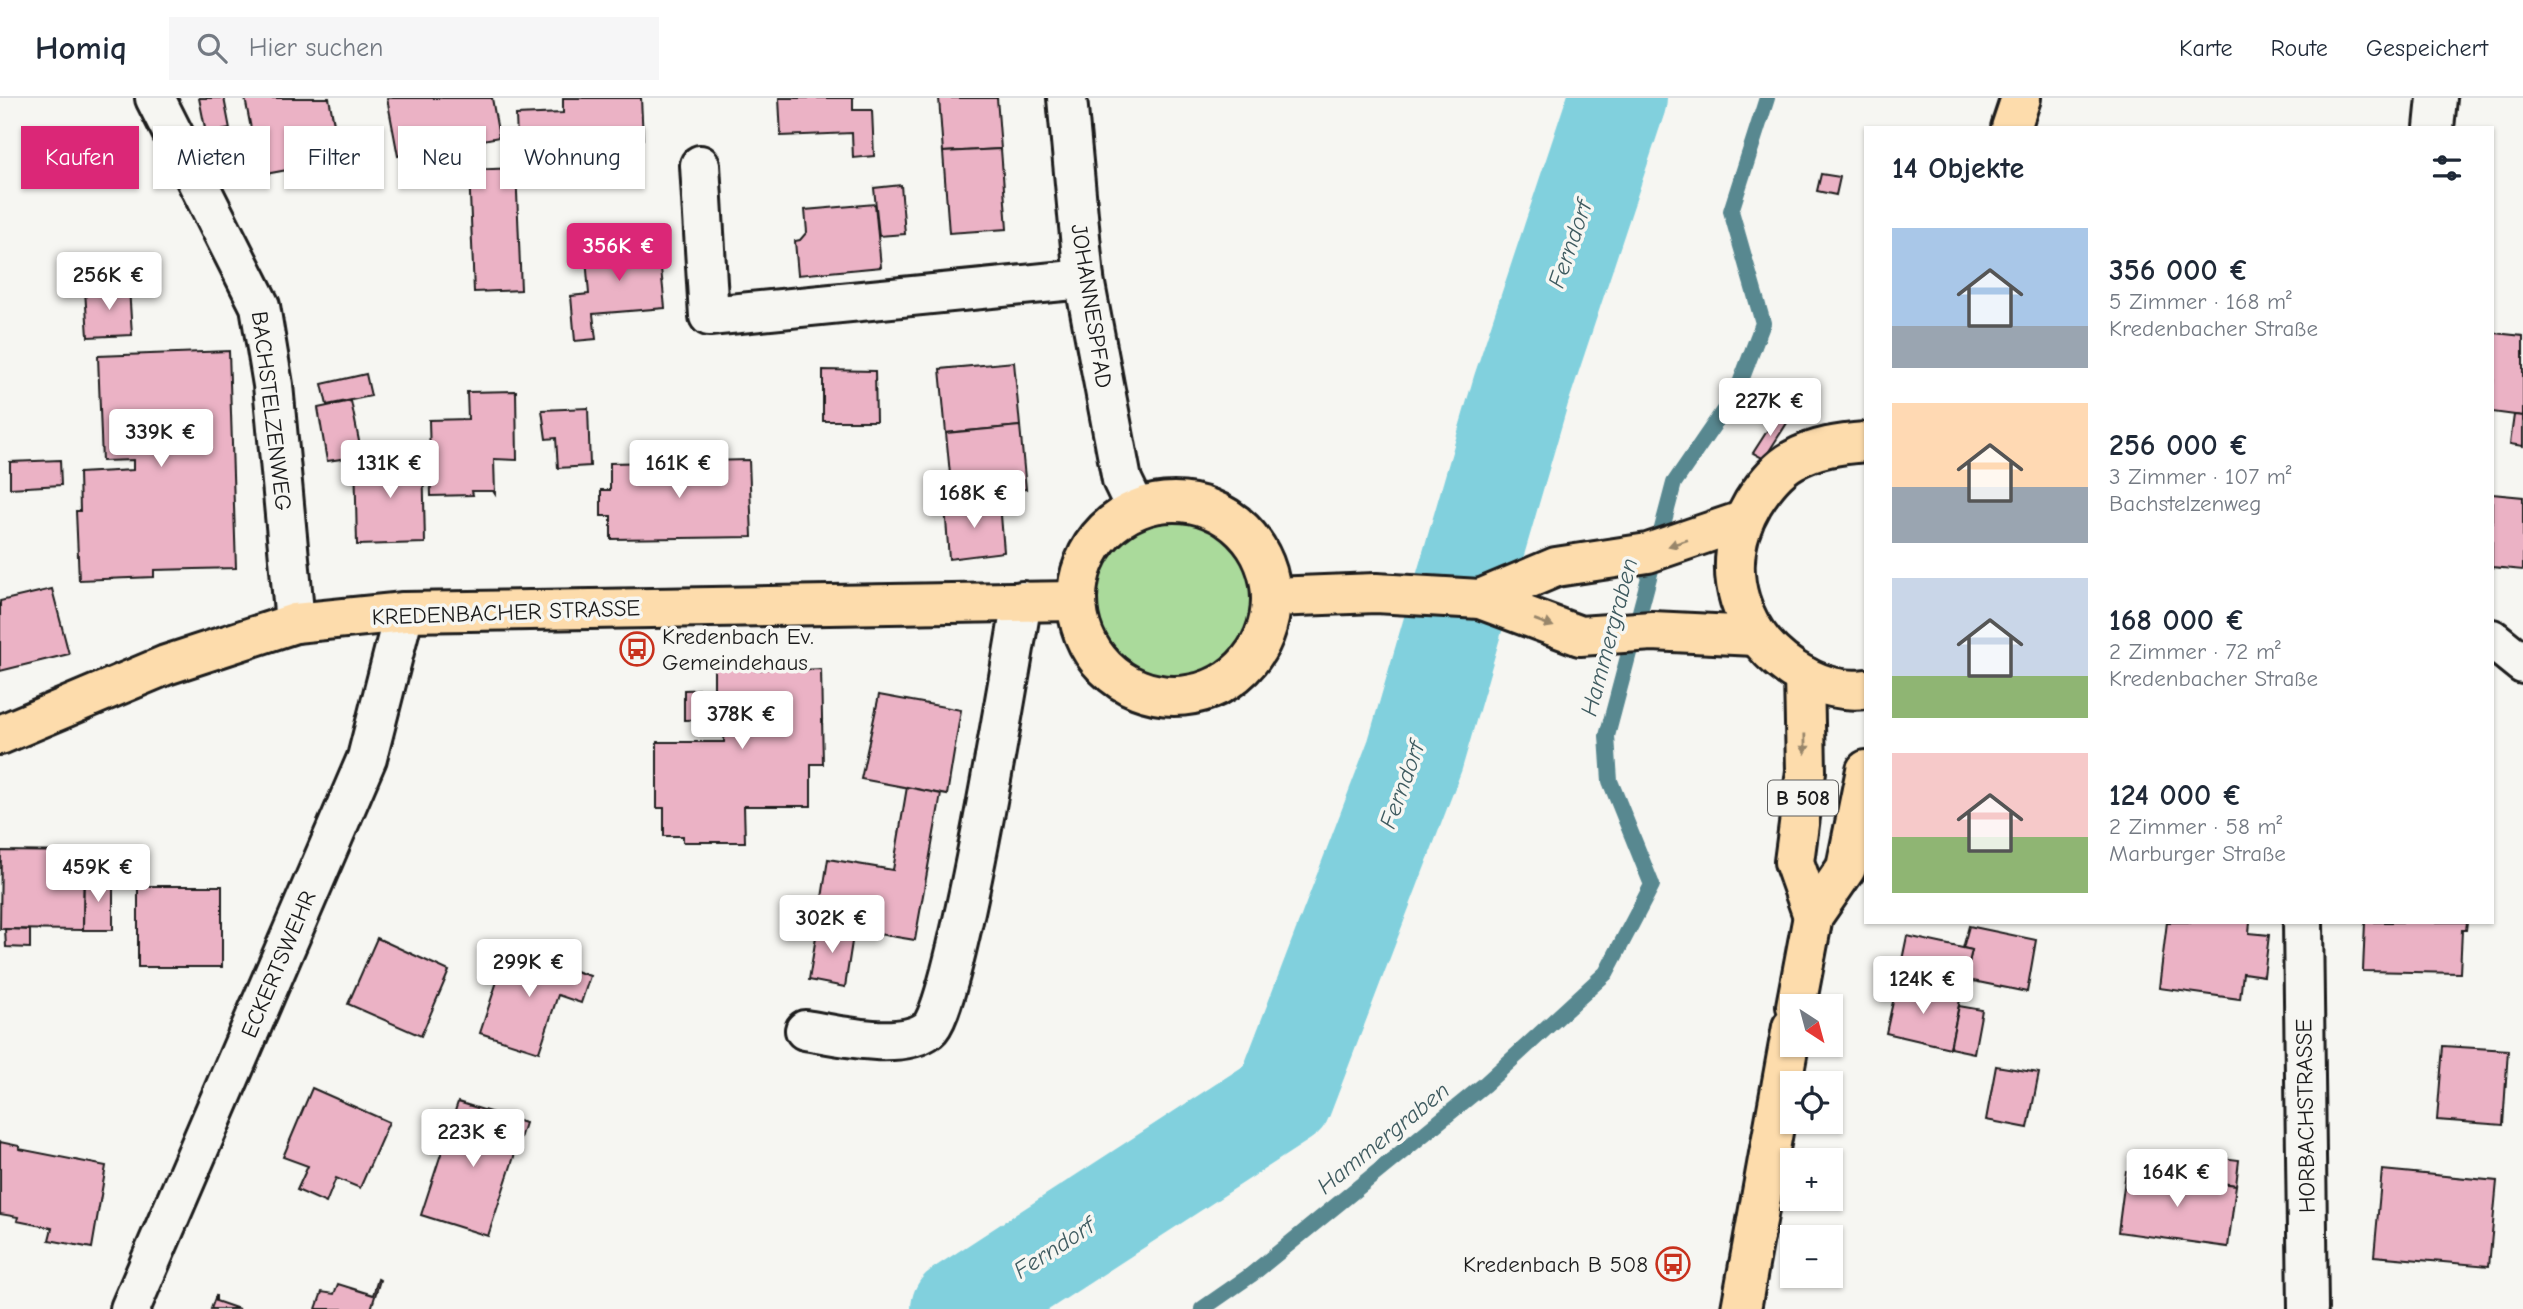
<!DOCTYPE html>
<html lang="de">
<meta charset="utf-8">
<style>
:root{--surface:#fff;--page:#f6f6f7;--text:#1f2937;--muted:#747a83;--line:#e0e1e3;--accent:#db2777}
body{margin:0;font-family:"Comic Neue",sans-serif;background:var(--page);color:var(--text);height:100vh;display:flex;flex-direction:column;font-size:26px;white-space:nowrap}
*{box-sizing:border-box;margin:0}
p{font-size:23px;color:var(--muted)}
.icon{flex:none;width:38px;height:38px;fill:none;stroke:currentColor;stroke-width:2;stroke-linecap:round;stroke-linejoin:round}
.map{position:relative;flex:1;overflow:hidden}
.drawer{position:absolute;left:1864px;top:28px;width:630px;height:798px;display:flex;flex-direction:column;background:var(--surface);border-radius:0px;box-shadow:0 2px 5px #0004}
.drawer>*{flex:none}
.banner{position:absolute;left:21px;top:28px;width:665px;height:63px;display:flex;gap:14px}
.needle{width:46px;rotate:144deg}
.buttons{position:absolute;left:1780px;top:896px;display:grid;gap:14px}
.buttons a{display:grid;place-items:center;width:63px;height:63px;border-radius:0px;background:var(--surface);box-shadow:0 2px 5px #0004;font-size:35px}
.price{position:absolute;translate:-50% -60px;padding:0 16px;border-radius:7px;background:#fff;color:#222;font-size:23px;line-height:46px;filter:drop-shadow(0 2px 4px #0008)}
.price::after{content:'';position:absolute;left:50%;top:42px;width:21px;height:16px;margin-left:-10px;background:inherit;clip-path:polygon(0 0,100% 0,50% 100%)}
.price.current{background:var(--accent);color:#fff}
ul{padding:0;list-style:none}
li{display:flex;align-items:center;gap:21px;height:175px;padding:0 28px}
li span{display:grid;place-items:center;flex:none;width:196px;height:140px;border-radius:0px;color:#555}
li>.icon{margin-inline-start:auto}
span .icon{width:84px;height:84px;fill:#fffc;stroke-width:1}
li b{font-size:30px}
h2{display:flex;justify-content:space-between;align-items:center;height:84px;padding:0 28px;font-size:30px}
.tag{padding:0 24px;border-radius:0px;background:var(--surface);box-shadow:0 2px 5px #0004;font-size:24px;line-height:63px}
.tag.current{background:var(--accent);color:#fff}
header{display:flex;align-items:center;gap:42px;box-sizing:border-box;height:98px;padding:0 35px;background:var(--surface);border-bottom:2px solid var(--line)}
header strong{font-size:33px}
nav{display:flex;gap:38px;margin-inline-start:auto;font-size:24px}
.search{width:490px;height:63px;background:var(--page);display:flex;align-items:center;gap:18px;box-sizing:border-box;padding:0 24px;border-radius:0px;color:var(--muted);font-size:26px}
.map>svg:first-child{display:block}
.green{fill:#aada9b;stroke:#637b5c;stroke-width:2}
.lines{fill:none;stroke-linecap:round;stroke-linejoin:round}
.stream{stroke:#598890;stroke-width:16}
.river{stroke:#81d0dd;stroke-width:98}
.building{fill:#ebb2c5;stroke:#1c1c1c;stroke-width:2}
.minor-casing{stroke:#1c1c1c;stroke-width:44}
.major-casing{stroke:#1c1c1c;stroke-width:44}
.minor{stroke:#f6f6f2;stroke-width:38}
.major{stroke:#fddcac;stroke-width:38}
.oneway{fill:#98866b}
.labels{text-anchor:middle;stroke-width:7;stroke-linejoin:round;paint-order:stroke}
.shield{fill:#f6f6f2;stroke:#5d5d5c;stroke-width:2}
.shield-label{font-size:21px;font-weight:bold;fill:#1c1c1c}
.street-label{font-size:23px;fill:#1c1c1c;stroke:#f6f6f2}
.poi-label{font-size:23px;fill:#1c1c1c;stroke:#f6f6f2;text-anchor:start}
.water-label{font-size:24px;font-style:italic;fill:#3f5b60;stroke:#f6f6f2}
</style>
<header>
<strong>Homiq</strong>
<div class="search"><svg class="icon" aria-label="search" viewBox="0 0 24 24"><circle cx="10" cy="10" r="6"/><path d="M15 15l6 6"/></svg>Hier suchen</div>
<nav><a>Karte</a><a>Route</a><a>Gespeichert</a></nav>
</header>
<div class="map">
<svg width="2523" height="1211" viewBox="0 0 2523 1211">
<rect width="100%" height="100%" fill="#f6f6f2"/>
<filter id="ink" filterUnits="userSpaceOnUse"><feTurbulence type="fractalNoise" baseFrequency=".0143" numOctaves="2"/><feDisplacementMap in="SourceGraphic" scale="14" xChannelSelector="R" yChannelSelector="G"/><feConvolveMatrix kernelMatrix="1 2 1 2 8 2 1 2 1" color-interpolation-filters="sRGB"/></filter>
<g filter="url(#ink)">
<circle class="green" cx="1174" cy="501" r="97"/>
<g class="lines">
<path class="stream" d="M1202,1211L1251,1177L1484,987L1606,875L1652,787L1610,683L1607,638L1674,385L1737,293L1763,225L1731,113L1767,0"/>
<path class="river" d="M960,1211L1284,1000L1415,657L1521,292L1618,0"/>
</g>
<g class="building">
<path d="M199,0H224L230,31L206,35Z"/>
<path d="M245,0H329L341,62L260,77Z"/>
<path d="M387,0H492L499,39L398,58Z"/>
<path d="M563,0H641L643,41L567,45L569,87L519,89L516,17L563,15Z"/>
<path d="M779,0H853V12H872L874,58L853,60L852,35L781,38Z"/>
<path d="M939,0H997L1001,51L943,54Z"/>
<path d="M1001,51L1007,131L949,135L943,54Z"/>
<path d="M516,70L521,192L474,194L469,72Z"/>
<path d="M1821,76L1840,79L1836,97L1817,93Z"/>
<path d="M901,87L905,136L879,138L874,90Z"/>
<path d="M875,106L881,169L798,177L795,143L800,142L807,134L805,112Z"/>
<path d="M658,141L665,210L593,216L596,241L575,243L571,198L589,196L585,148Z"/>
<path d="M129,189L132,237L88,239L85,192Z"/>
<path d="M2495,235L2523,238V318L2492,314Z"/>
<path d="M229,253L236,470L154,472V479L79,482L76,413H80L79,375L133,372V362L102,363L98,258Z"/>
<path d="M1014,264L1020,328L946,335L940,271Z"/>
<path d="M823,272L875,273L876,323H823Z"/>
<path d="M366,276L371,298L327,307L322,286Z"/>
<path d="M516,293L517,362L494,361L495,396L493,393H472L473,397L431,398L429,322L468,321L467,294Z"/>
<path d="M351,303L362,358L327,363L318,310Z"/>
<path d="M588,310L590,368L558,370L556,340L546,341L542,312Z"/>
<path d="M2514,317L2523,318V348L2510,346Z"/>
<path d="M1776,319L1787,325L1764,361L1753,355Z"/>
<path d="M1020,328L1026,391L952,397L946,335Z"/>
<path d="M423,357L425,445L357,447L355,358Z"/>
<path d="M60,362L61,387L10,390V364Z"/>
<path d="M749,362L752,439L611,441V418H601V392H610V365Z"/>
<path d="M2492,396L2523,399V472L2492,469Z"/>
<path d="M1000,405L1004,454L949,461L945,409Z"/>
<path d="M52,491L69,556L0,573V503Z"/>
<path d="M755,564V572L797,567V572L821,571L823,666H811V708H744L745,744H683V738H664V710H657V644H724V621L684,622V592L714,591V565Z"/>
<path d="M879,597L961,612L947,697L861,681Z"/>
<path d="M907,689L941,696L915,842L818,826L828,761L893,772Z"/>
<path d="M1,753L84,754L83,832L0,831Z"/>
<path d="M84,780H113V832H83Z"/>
<rect x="138" y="788" width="84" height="81"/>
<path d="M2167,824H2250L2249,835L2269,837L2264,878L2243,875L2240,901L2159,890Z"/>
<path d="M2365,824H2467L2466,832H2462L2460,875L2363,873Z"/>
<path d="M818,826L854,831L845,889L809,882Z"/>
<path d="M1969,828L2036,842L2027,894L1973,883L1971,895L1962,893L1972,852L1963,850Z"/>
<path d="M5,831L30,832V850L6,849Z"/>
<path d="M1907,838L1972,852L1960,902L1897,886Z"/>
<path d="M377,840L449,873L421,938L348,906Z"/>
<path d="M508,850L590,878L581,905L558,897L539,954L480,935Z"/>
<path d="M1897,886L1960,902L1950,950L1886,935Z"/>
<path d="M1959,908L1982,912L1974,955L1950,950Z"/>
<path d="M2443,948L2508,952L2503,1027L2437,1022Z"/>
<path d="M1996,968L2039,975L2028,1030L1986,1022Z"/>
<path d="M312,990L389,1024L360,1090L336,1080L326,1105L297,1092L308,1068L283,1059Z"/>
<path d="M458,1004L525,1025L488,1138L421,1117Z"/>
<path d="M0,1044L19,1048V1051L106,1068L92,1150L49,1142L52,1130L17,1123L18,1119L0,1116Z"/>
<path d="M2166,1053L2239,1062L2236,1087L2162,1077Z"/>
<path d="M2382,1072L2497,1083L2489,1168L2374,1158Z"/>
<path d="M2126,1073L2236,1087L2228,1149L2118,1134Z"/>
<path d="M378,1181L380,1182L371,1211H316L322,1194L334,1196L338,1186L373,1197Z"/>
<path d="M216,1197V1203L239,1211H211Z"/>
</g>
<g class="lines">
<defs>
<g id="minor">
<path d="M155,0L260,208L273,287L295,525"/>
<path d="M1067,0L1084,181L1122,382L1136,411"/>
<path d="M2434,30L2437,0"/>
<path d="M700,67L709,218L1084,181"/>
<path d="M2492,541L2523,566"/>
<path d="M2303,824L2308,1211"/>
<path d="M805,932C837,937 901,953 929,931C956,909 1012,560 1022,503"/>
<path d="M130,1211L367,660L404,514"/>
</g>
<g id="major">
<path d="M2011,30L2021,0"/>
<path d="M1866,344C1840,346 1816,349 1793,362C1777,371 1763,389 1753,405C1715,469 1739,543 1804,578C1821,588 1845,594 1866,591"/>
<circle cx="1174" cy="501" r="97"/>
<path d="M1272,499L1376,495L1480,501L1580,538L1652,533L1755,538"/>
<path d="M1480,501L1556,469L1648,455L1742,423"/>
<path d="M1804,578L1806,673L1794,764L1813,818"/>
<path d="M0,637L166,567L295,525L404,514L1076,503"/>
<path d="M1796,908L1813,818L1846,770L1866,672"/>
<path d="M1741,1211L1792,929"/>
</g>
</defs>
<use href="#minor" class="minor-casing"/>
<use href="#major" class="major-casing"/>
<use href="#minor" class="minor"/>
<use href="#major" class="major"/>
</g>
<defs><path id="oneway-solid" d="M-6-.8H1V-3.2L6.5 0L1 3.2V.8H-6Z" transform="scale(1.75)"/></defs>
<g class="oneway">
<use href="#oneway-solid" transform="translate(1678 445) rotate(162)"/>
<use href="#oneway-solid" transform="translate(1544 525) rotate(20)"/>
<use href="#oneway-solid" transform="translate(1805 646) rotate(89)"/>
</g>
</g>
<defs>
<symbol id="bus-ring" viewBox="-11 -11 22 22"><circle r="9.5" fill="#f6f6f2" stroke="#c8321e" stroke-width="1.5"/><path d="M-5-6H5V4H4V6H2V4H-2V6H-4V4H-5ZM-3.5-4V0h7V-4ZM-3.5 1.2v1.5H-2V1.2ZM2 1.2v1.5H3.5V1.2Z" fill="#c8321e"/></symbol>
</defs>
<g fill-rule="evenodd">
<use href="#bus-ring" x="618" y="532" width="38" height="38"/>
<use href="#bus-ring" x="1654" y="1147" width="38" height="38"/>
</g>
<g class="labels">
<rect class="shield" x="1768" y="682.5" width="70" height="35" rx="5"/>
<g class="shield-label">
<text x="1803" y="707">B 508</text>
</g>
<g class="street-label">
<text transform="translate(1092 208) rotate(81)" y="8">JOHANNESPFAD</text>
<text transform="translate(272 313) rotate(83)" y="8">BACHSTELZENWEG</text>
<text transform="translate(506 514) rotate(-2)" y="8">KREDENBACHER STRASSE</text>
<text transform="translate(278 866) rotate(-67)" y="8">ECKERTSWEHR</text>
<text transform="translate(2305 1018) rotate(-91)" y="8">HORBACHSTRASSE</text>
</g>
<g class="poi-label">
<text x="662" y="546">Kredenbach Ev.<tspan x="662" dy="26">Gemeindehaus</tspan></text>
<text x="1648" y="1174" text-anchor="end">Kredenbach B 508</text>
</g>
<g class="water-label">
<text transform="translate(1570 146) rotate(-71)" y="8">Ferndorf</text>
<text transform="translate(1609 539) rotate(-75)" y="8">Hammergraben</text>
<text transform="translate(1402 687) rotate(-70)" y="8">Ferndorf</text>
<text transform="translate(1383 1040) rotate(-39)" y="8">Hammergraben</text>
<text transform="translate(1054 1150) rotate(-33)" y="8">Ferndorf</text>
</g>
</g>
</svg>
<div class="buttons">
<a><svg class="needle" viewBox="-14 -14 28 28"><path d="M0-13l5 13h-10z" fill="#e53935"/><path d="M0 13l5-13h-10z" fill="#747a83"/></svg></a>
<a><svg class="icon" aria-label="locate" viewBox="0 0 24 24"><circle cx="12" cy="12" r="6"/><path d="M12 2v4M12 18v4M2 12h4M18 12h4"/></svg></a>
<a>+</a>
<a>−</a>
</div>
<b class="price current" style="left:619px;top:185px">356K €</b>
<b class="price" style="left:109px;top:214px">256K €</b>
<b class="price" style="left:1770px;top:340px">227K €</b>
<b class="price" style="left:161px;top:371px">339K €</b>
<b class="price" style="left:390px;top:402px">131K €</b>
<b class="price" style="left:679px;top:402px">161K €</b>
<b class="price" style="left:974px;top:432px">168K €</b>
<b class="price" style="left:742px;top:653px">378K €</b>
<b class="price" style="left:98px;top:806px">459K €</b>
<b class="price" style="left:832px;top:857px">302K €</b>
<b class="price" style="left:529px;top:901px">299K €</b>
<b class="price" style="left:1923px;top:918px">124K €</b>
<b class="price" style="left:473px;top:1071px">223K €</b>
<b class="price" style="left:2177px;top:1111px">164K €</b>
<div class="banner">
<a class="tag current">Kaufen</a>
<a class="tag">Mieten</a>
<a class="tag">Filter</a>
<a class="tag">Neu</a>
<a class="tag">Wohnung</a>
</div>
<section class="drawer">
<h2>14 Objekte<svg class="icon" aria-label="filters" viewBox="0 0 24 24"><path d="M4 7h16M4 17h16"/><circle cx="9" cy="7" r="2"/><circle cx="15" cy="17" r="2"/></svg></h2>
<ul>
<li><span style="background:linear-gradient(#a9c7e8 70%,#9aa5b1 0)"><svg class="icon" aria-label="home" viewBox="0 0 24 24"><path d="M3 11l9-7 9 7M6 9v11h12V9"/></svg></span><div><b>356 000 €</b><p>5 Zimmer · 168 m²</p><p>Kredenbacher Straße</p></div></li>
<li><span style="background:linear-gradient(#ffd9b3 60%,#9aa5b1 0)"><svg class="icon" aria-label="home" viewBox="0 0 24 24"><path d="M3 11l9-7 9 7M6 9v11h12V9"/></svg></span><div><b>256 000 €</b><p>3 Zimmer · 107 m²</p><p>Bachstelzenweg</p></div></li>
<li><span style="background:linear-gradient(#c9d6e8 70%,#8fb573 0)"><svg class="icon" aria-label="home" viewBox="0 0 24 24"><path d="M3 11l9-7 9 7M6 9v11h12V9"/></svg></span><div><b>168 000 €</b><p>2 Zimmer · 72 m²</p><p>Kredenbacher Straße</p></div></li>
<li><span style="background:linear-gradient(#f6c9c9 60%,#8fb573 0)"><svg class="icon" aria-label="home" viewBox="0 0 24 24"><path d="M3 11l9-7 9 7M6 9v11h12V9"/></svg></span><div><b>124 000 €</b><p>2 Zimmer · 58 m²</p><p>Marburger Straße</p></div></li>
</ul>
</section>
</div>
